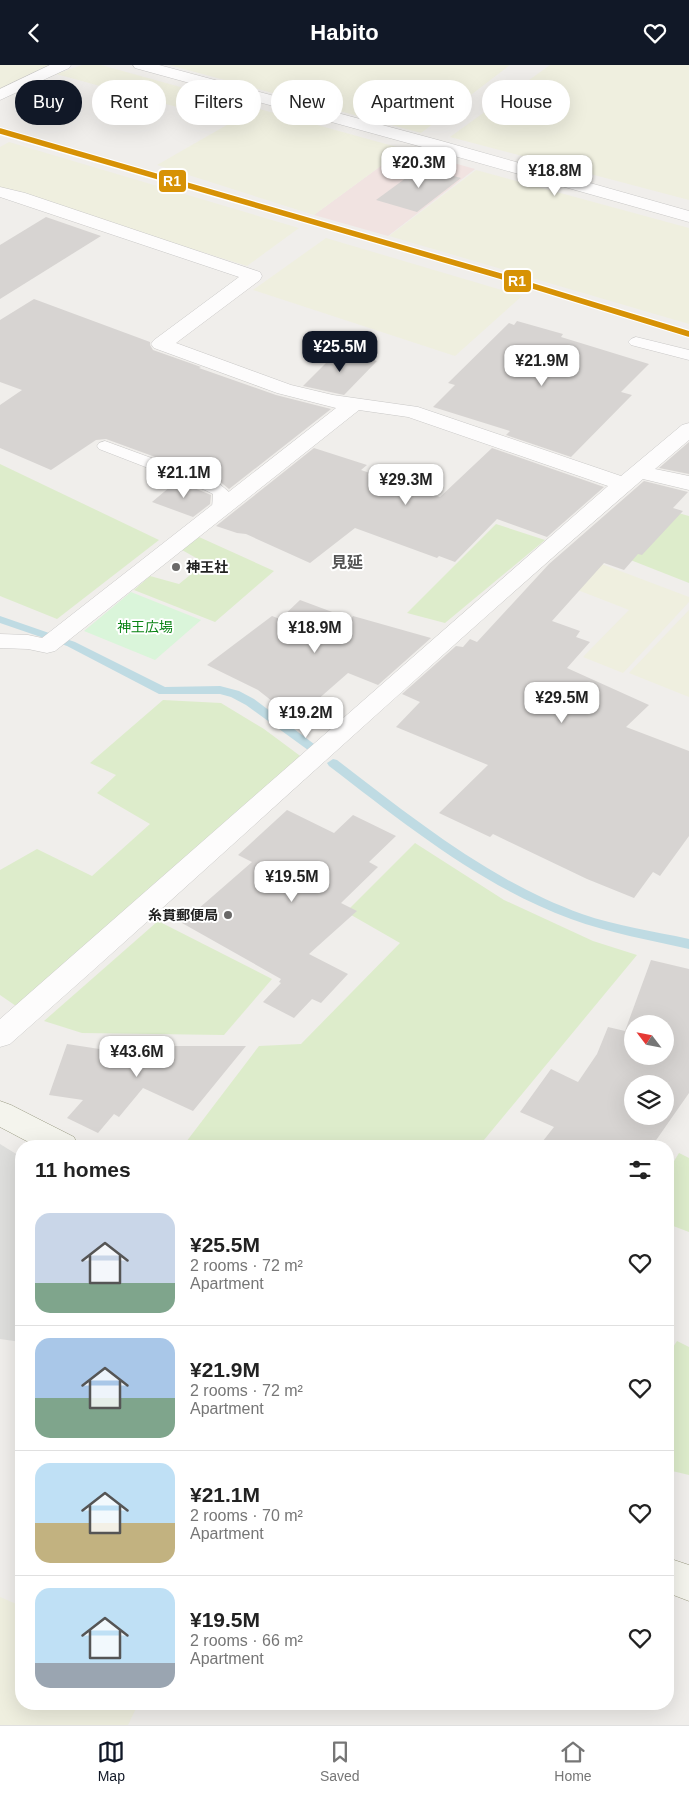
<!DOCTYPE html>
<meta charset="utf-8">
<style>
:root{--surface:#fff;--page:#f6f6f6;--text:#222;--muted:#767676;--line:#e0e0e0;--accent:#111827}
body{margin:0;font-family:Arial,"Noto Sans JP",sans-serif;background:var(--page);color:var(--text);height:100vh;display:flex;flex-direction:column;font-size:19px;white-space:nowrap}
*{box-sizing:border-box;margin:0}
p{font-size:16px;color:var(--muted)}
.icon{flex:none;width:28px;height:28px;fill:none;stroke:currentColor;stroke-width:2;stroke-linecap:round;stroke-linejoin:round}
.map{position:relative;flex:1;overflow:hidden}
.side{position:absolute;left:15px;top:1075px;width:659px;height:570px;display:flex;flex-direction:column;background:var(--surface);border-radius:20px;box-shadow:0 5px 20px #0002}
.side>*{flex:none}
.hud{position:absolute;left:15px;top:15px;width:660px;height:45px;display:flex;gap:10px}
.needle{width:32px;rotate:302deg}
.tools{position:absolute;left:624px;top:950px;display:grid;gap:10px}
.tools a{display:grid;place-items:center;width:50px;height:50px;border-radius:50%;background:var(--surface);box-shadow:0 5px 20px #0002;font-size:25px}
.price{position:absolute;translate:-50% -42px;padding:0 11px;border-radius:10px;background:#fff;color:#222;font-size:16px;line-height:32px;filter:drop-shadow(0 1px 2px #0008)}
.price::after{content:'';position:absolute;left:50%;top:30px;width:15px;height:11px;margin-left:-8px;background:inherit;clip-path:polygon(0 0,100% 0,50% 100%)}
.price.on{background:var(--accent);color:#fff}
ul{padding:0;list-style:none}
li{display:flex;align-items:center;gap:15px;height:125px;padding:0 20px}
li+li{border-top:1px solid var(--line)}
li span{display:grid;place-items:center;flex:none;width:140px;height:100px;border-radius:15px;color:#555}
li>.icon{margin-inline-start:auto}
span .icon{width:60px;height:60px;fill:#fffc;stroke-width:1}
li b{font-size:21px}
h2{display:flex;justify-content:space-between;align-items:center;height:60px;padding:0 20px;font-size:21px}
.tag{padding:0 18px;border-radius:22px;background:var(--surface);box-shadow:0 5px 20px #0002;font-size:18px;line-height:45px}
.tag.on{background:var(--accent);color:#fff}
header{display:flex;justify-content:space-between;align-items:center;height:65px;padding:0 20px;background:var(--accent);color:#fff;font-size:22px;font-weight:800}
.tab-bar{display:flex;justify-content:space-around;align-items:center;height:70px;border-top:1px solid var(--line);background:var(--surface);font-size:14px;color:var(--muted)}
.tab-bar a{display:grid;justify-items:center;gap:2px}
.tab-bar .on{color:var(--accent)}
.map>svg:first-child{display:block}
.commercial{fill:#f1e3e1}
.religious{fill:#dededc}
.farmland{fill:#efefdf}
.grass{fill:#ddeccb}
.park{fill:#daf5da}
.lines{fill:none;stroke-linecap:round;stroke-linejoin:round}
.stream{fill:#bfdbe3;fill-rule:evenodd}
.building{fill:#d7d4d2;fill-rule:evenodd}
.service-casing{stroke:#c9c8c7;stroke-width:1}
.minor-casing{stroke:#c9c8c7;stroke-width:1}
.tertiary-casing{stroke:#c9c8c7;stroke-width:1}
.secondary-casing{stroke:#999a82;stroke-width:1}
.service{fill:#fdfcfc;fill-rule:evenodd}
.minor{fill:#fdfcfc;fill-rule:evenodd}
.tertiary{fill:#fdfcfc;fill-rule:evenodd}
.secondary{fill:#f4f4ed;fill-rule:evenodd}
.rail-1-casing{stroke:#fff;stroke-width:8}
.rail-1{stroke:#d79205;stroke-width:5.5}
.poi-dot{fill:#6a6968;stroke:#fff;stroke-width:2}
.labels{text-anchor:middle;stroke-width:4;stroke-linejoin:round;paint-order:stroke}
.poi-label{font-size:14px;font-weight:bold;fill:#222;stroke:#fff;text-anchor:start}
.park-label{font-size:14px;fill:#0c8416;stroke:#fff}
.quarter-label{font-size:16px;font-weight:bold;fill:#555;stroke:#fff}
.line-badge{stroke:#fff;stroke-width:2}
.badge-label{font-size:14px;text-anchor:middle;font-weight:bold;fill:#fff}
</style>
<header><svg class="icon" aria-label="back" viewBox="0 0 24 24"><path d="M15 5l-7 7 7 7"/></svg>Habito<svg class="icon" aria-label="heart" viewBox="0 0 24 24"><path d="M12 20l-8-8c-3-5 5-10 8-4 3-6 11-1 8 4z"/></svg></header>
<div class="map">
<svg width="689" height="1660" viewBox="0 0 689 1660">
<rect width="100%" height="100%" fill="#f0eeeb"/>
<path class="commercial" d="M404,84L475,104L388,171L314,150Z"/>
<path class="religious" d="M0,1079L21,1092V1277L0,1274Z"/>
<g class="farmland">
<path d="M0,0H49L0,24Z"/>
<path d="M82,0H101L404,84L314,150L157,100L232,57L56,9Z"/>
<path d="M169,0H510L421,68Z"/>
<path d="M550,0H689V135L450,72Z"/>
<path d="M9,77L299,163L247,201L0,124V82Z"/>
<path d="M476,105L689,163V259L389,171Z"/>
<path d="M326,173L522,231L455,291L253,225Z"/>
<path d="M578,490L689,532V537L623,608L583,592L629,545L552,515Z"/>
<path d="M689,545V632L629,608Z"/>
<path d="M0,1532L21,1541V1639H138L128,1660H0Z"/>
</g>
<g class="grass">
<path d="M0,399L159,475L57,554L0,531Z"/>
<path d="M671,446L689,451V518L628,494Z"/>
<path d="M496,459L545,475L445,558L407,548Z"/>
<path d="M199,472L274,506L215,557L134,525L150,511L179,519L205,498L182,485Z"/>
<path d="M163,635L221,638L264,664L303,693L16,941L0,930V805L37,784L92,811L150,759L97,728L116,710L90,698Z"/>
<path d="M415,778L504,835L593,876L637,890L479,1081H183L259,981L301,979L400,878L346,847Z"/>
<path d="M158,856L272,914L224,970L82,968L44,956Z"/>
<path d="M679,1088L689,1093V1167L668,1159V1106Z"/>
<path d="M677,1276L689,1282V1410L668,1405V1290Z"/>
</g>
<path class="park" d="M131,527L201,555L155,595L84,566Z"/>
<g class="lines">
<g class="stream">
<path d="M0,551L75,577L165,622L220,621L239,626L254,634L318,682L316,685H308L246,640L231,632L220,629H159L67,581L0,558Z"/>
<path d="M333,694L337,695C413,753 490,816 582,849C616,861 653,866 689,874V884C650,875 609,868 571,854C481,821 405,759 329,701L327,698Z"/>
</g>
</g>
<g class="building">
<path d="M421,102L461,113L417,147L376,135Z"/>
<path d="M46,152L101,171L0,234V180Z"/>
<path d="M34,234L150,277V280L153,285L201,302L199,303L276,330L331,344L229,424L218,415L106,374L96,375L51,405L0,383V340L22,325L0,317V255Z"/>
<path d="M517,256L563,269L561,272L649,299L621,327L632,330L571,392L506,370L510,366L433,342L455,320L448,318L509,258L514,260Z"/>
<path d="M339,285L377,296L344,330L303,321Z"/>
<path d="M689,377V409L659,403Z"/>
<path d="M314,383L367,400L361,405L440,432L492,383L604,422L547,472L497,454L455,497L439,491L437,493L355,463L310,498L246,469L237,468L216,461Z"/>
<path d="M177,416L211,430L210,439L193,452L152,437Z"/>
<path d="M644,416L688,427L673,443L683,446L642,490L638,489L624,505L604,498L552,556L580,566L576,572L590,577L567,603L649,640L626,662L689,686V771L660,811L653,807L634,833L587,814L493,769L490,772L439,748L488,700L396,662L420,637L402,629L456,581L463,582L470,574L477,577L549,499Z"/>
<path d="M300,535L351,554L353,551L431,573L378,620L348,608L316,636L311,634L291,651L258,625L207,600L272,551L280,554Z"/>
<path d="M287,745L334,768L353,750L396,771L369,797L378,802L341,838L357,846L309,889L348,909L321,938L312,934L294,953L263,937L281,918L279,917L281,914L182,858L252,797L238,790Z"/>
<path d="M651,895L689,904V1028L652,1081H539L554,1062L520,1047L551,1004L578,1017L597,989L608,962L625,966ZM632,959H665V991H632ZM632,1019H665V1051H632Z"/>
<path d="M67,979L106,985L117,991L123,984L142,993L152,981H246L193,1046L143,1023L119,1052L114,1049L98,1068L67,1053L83,1035L49,1030Z"/>
</g>
<g class="lines">
<defs>
<g id="service">
<path d="M636,272L689,285V295L631,280L628,277L631,274Z"/>
<path d="M105,376L217,417L229,427L230,444L227,448L221,449L215,448L212,444L213,429L205,425L99,384L97,381L99,378Z"/>
</g>
<g id="minor">
<path d="M50,0H71L69,3L0,35V24Z"/>
<path d="M0,122L25,128L260,207L262,211L260,215L176,278L291,320L333,330L418,342L621,411L682,360L689,358V375L655,404L689,411V425L643,414C429,598 222,792 10,979L0,982V954L608,421L408,352L359,345L55,586L47,588L28,584L0,583V569L28,570L42,573L336,343L277,328L154,283L151,279L154,275L239,212L0,132Z"/>
</g>
<path id="tertiary" d="M133,0H159L438,75L689,146V157L426,83L135,3Z"/>
<g id="secondary">
<path d="M0,1036L11,1040L74,1072L78,1081H36L0,1062Z"/>
<path d="M668,1493L689,1500V1536L668,1528Z"/>
</g>
</defs>
<use href="#service" class="service-casing"/>
<use href="#minor" class="minor-casing"/>
<use href="#tertiary" class="tertiary-casing"/>
<use href="#secondary" class="secondary-casing"/>
<use href="#service" class="service"/>
<use href="#minor" class="minor"/>
<use href="#tertiary" class="tertiary"/>
<use href="#secondary" class="secondary"/>
<defs>
<path id="rail-1" d="M0,66L507,213L689,269"/>
</defs>
<use href="#rail-1" class="rail-1-casing"/>
<use href="#rail-1" class="rail-1"/>
</g>
<g class="poi-dot">
<circle cx="176" cy="502" r="5"/>
<circle cx="228" cy="850" r="5"/>
</g>
<g class="labels">
<g class="poi-label">
<text x="186" y="507">神王社</text>
<text x="218" y="855" text-anchor="end">糸貫郵便局</text>
</g>
<g class="park-label">
<text x="145" y="567">神王広場</text>
</g>
<g class="quarter-label">
<text x="347" y="503">見延</text>
</g>
</g>
<g class="line-badge">
<rect x="158" y="104" width="29" height="24" rx="5" fill="#d79205"/>
<rect x="503" y="204" width="29" height="24" rx="5" fill="#d79205"/>
</g>
<g class="badge-label">
<text x="172" y="121">R1</text>
<text x="517" y="221">R1</text>
</g>
</svg>
<div class="tools">
<a><svg class="needle" viewBox="-14 -14 28 28"><path d="M0-13l5 13h-10z" fill="#e53935"/><path d="M0 13l5-13h-10z" fill="#767676"/></svg></a>
<a><svg class="icon" aria-label="layers" viewBox="0 0 24 24"><path d="M12 4l9 5-9 5-9-5zM3 14l9 5 9-5"/></svg></a>
</div>
<b class="price" style="left:419px;top:124px">¥20.3M</b>
<b class="price" style="left:555px;top:132px">¥18.8M</b>
<b class="price on" style="left:340px;top:308px">¥25.5M</b>
<b class="price" style="left:542px;top:322px">¥21.9M</b>
<b class="price" style="left:184px;top:434px">¥21.1M</b>
<b class="price" style="left:406px;top:441px">¥29.3M</b>
<b class="price" style="left:315px;top:589px">¥18.9M</b>
<b class="price" style="left:562px;top:659px">¥29.5M</b>
<b class="price" style="left:306px;top:674px">¥19.2M</b>
<b class="price" style="left:292px;top:838px">¥19.5M</b>
<b class="price" style="left:137px;top:1013px">¥43.6M</b>
<div class="hud">
<a class="tag on">Buy</a>
<a class="tag">Rent</a>
<a class="tag">Filters</a>
<a class="tag">New</a>
<a class="tag">Apartment</a>
<a class="tag">House</a>
</div>
<section class="side">
<h2>11 homes<svg class="icon" aria-label="filters" viewBox="0 0 24 24"><path d="M4 7h16M4 17h16"/><circle cx="9" cy="7" r="2"/><circle cx="15" cy="17" r="2"/></svg></h2>
<ul>
<li><span style="background:linear-gradient(#c9d6e8 70%,#7fa58c 0)"><svg class="icon" aria-label="home" viewBox="0 0 24 24"><path d="M3 11l9-7 9 7M6 9v11h12V9"/></svg></span><div><b>¥25.5M</b><p>2 rooms · 72 m²</p><p>Apartment</p></div><svg class="icon" aria-label="heart" viewBox="0 0 24 24"><path d="M12 20l-8-8c-3-5 5-10 8-4 3-6 11-1 8 4z"/></svg></li>
<li><span style="background:linear-gradient(#a9c7e8 60%,#7fa58c 0)"><svg class="icon" aria-label="home" viewBox="0 0 24 24"><path d="M3 11l9-7 9 7M6 9v11h12V9"/></svg></span><div><b>¥21.9M</b><p>2 rooms · 72 m²</p><p>Apartment</p></div><svg class="icon" aria-label="heart" viewBox="0 0 24 24"><path d="M12 20l-8-8c-3-5 5-10 8-4 3-6 11-1 8 4z"/></svg></li>
<li><span style="background:linear-gradient(#bfe0f5 60%,#c2b280 0)"><svg class="icon" aria-label="home" viewBox="0 0 24 24"><path d="M3 11l9-7 9 7M6 9v11h12V9"/></svg></span><div><b>¥21.1M</b><p>2 rooms · 70 m²</p><p>Apartment</p></div><svg class="icon" aria-label="heart" viewBox="0 0 24 24"><path d="M12 20l-8-8c-3-5 5-10 8-4 3-6 11-1 8 4z"/></svg></li>
<li><span style="background:linear-gradient(#bfe0f5 75%,#9aa5b1 0)"><svg class="icon" aria-label="home" viewBox="0 0 24 24"><path d="M3 11l9-7 9 7M6 9v11h12V9"/></svg></span><div><b>¥19.5M</b><p>2 rooms · 66 m²</p><p>Apartment</p></div><svg class="icon" aria-label="heart" viewBox="0 0 24 24"><path d="M12 20l-8-8c-3-5 5-10 8-4 3-6 11-1 8 4z"/></svg></li>
</ul>
</section>
</div>
<nav class="tab-bar">
<a class="on"><svg class="icon" aria-label="map" viewBox="0 0 24 24"><path d="M3 6l6-2 6 2 6-2v14l-6 2-6-2-6 2zM9 4v14M15 6v14"/></svg>Map</a>
<a><svg class="icon" aria-label="saved" viewBox="0 0 24 24"><path d="M7 4h10v16l-5-4-5 4z"/></svg>Saved</a>
<a><svg class="icon" aria-label="home" viewBox="0 0 24 24"><path d="M3 11l9-7 9 7M6 9v11h12V9"/></svg>Home</a>
</nav>
